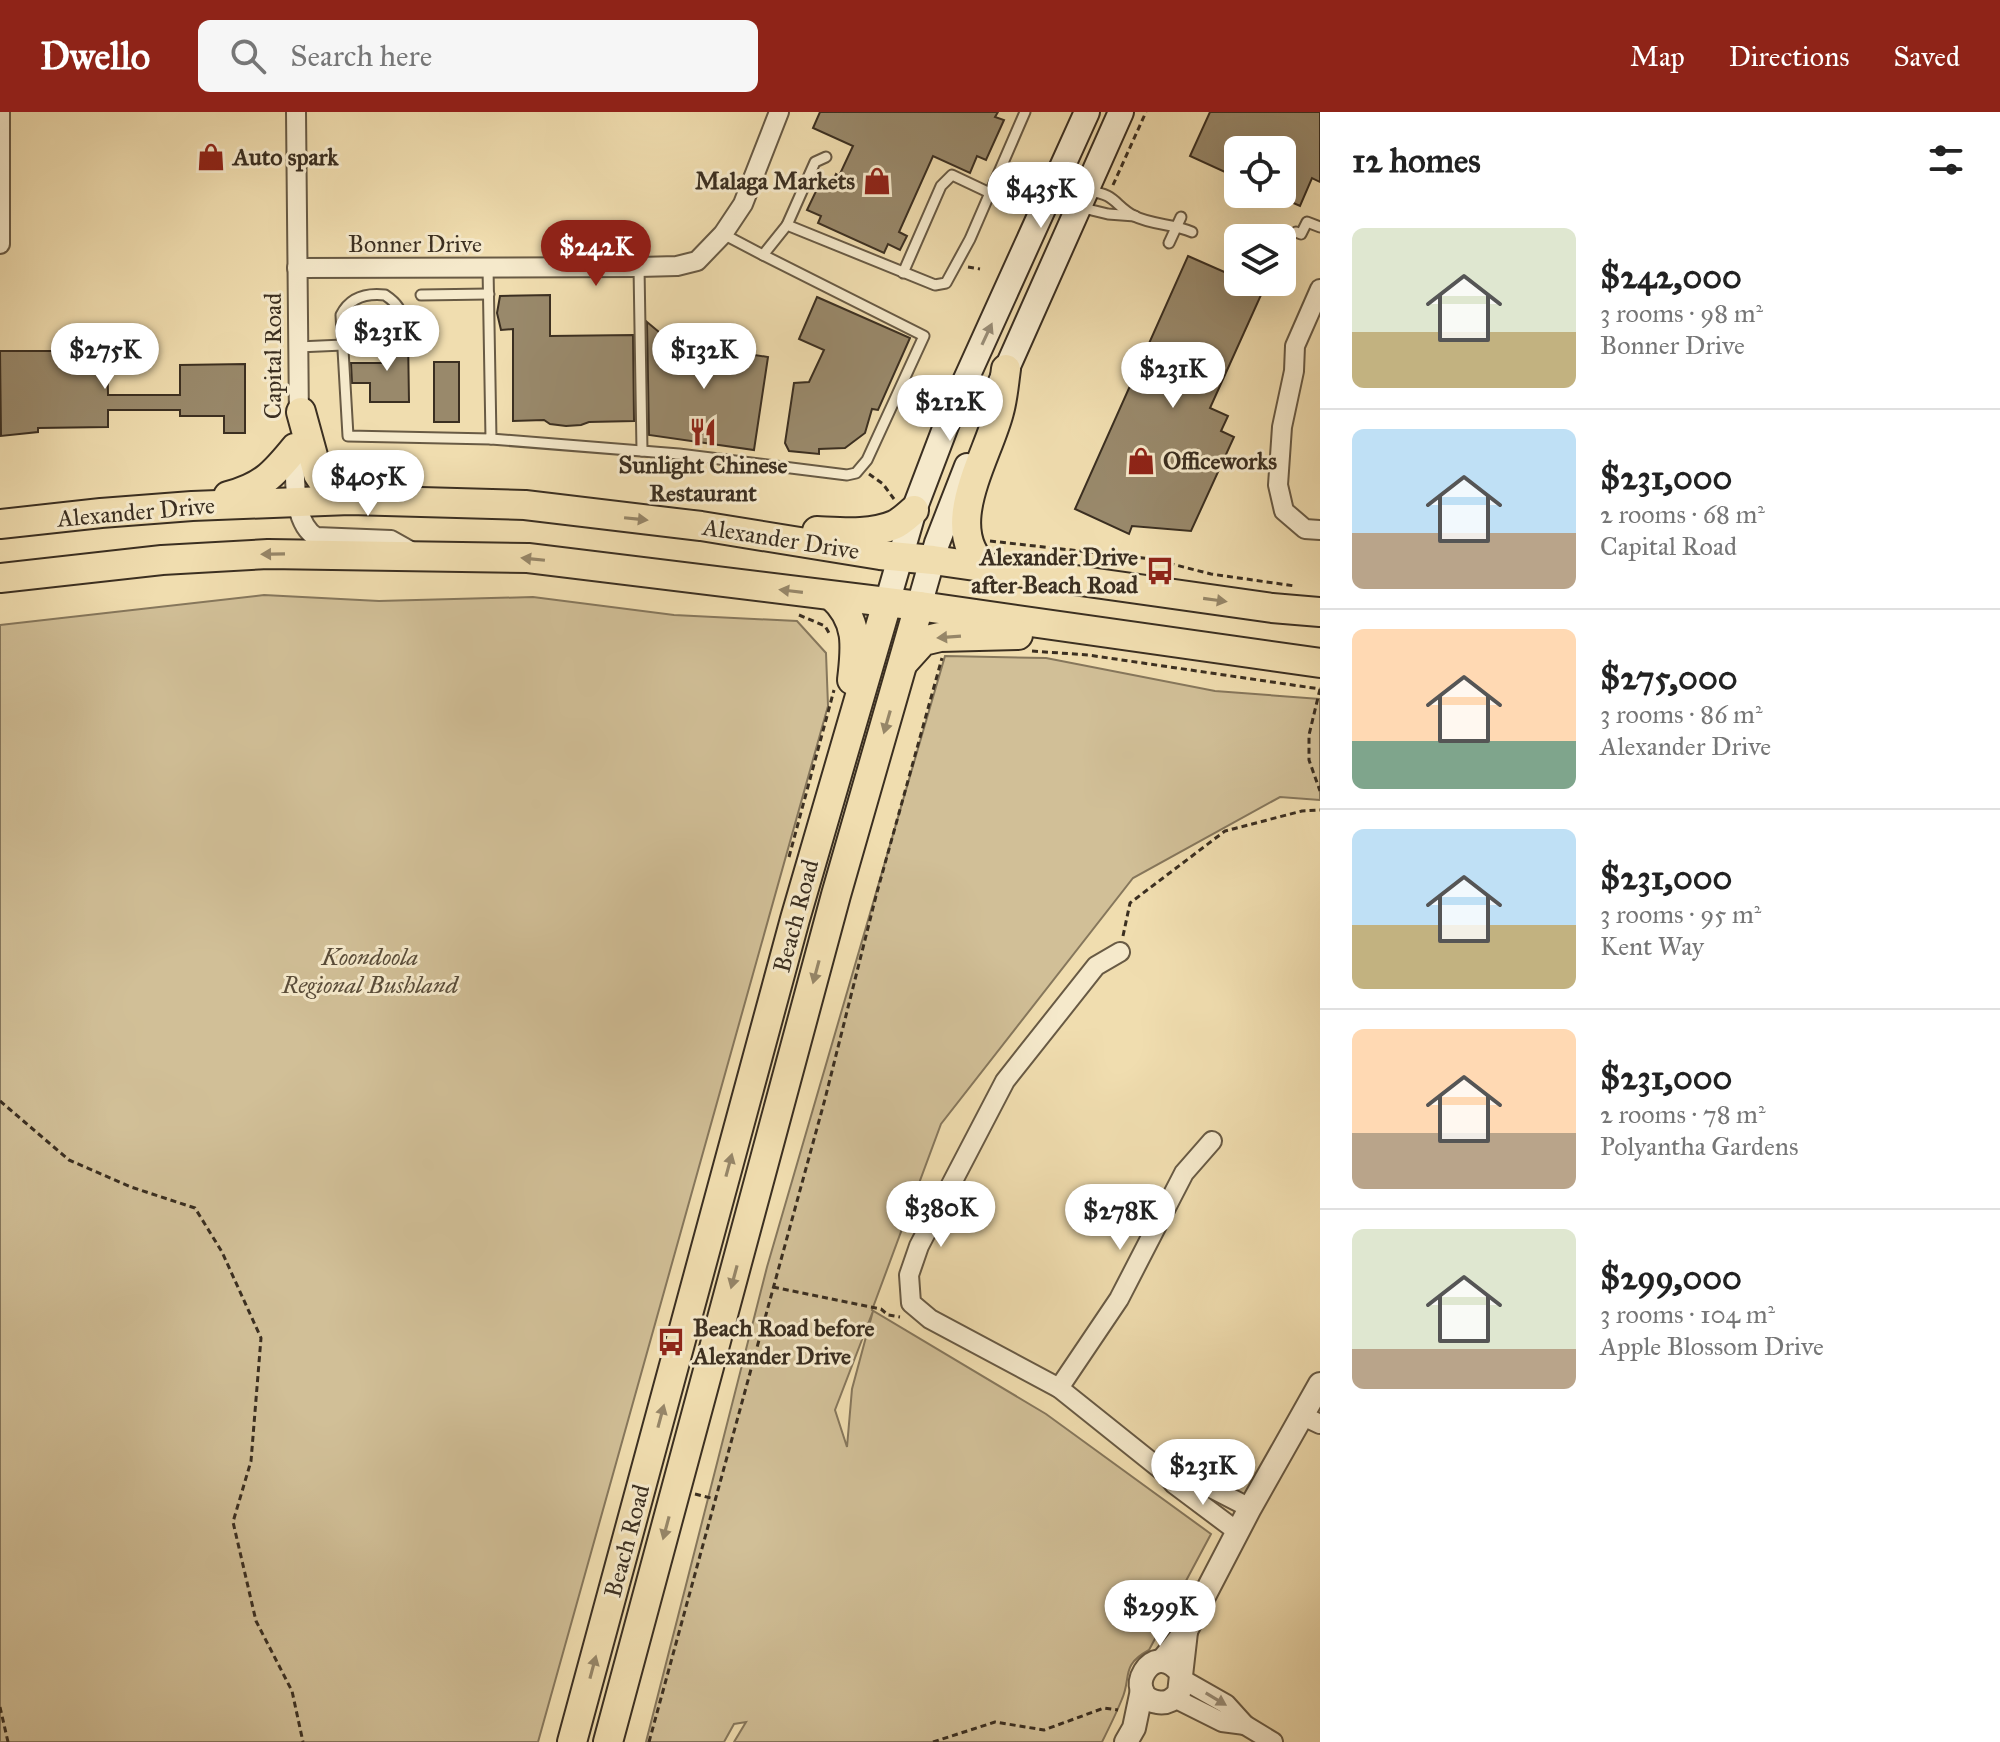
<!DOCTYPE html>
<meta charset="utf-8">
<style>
:root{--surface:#fff;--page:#f6f6f6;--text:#222;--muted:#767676;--line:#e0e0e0;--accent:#8f2418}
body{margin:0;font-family:"IM FELL Great Primer",serif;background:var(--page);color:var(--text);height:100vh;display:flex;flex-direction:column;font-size:30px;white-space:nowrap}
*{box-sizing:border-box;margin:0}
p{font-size:26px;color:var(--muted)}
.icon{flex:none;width:44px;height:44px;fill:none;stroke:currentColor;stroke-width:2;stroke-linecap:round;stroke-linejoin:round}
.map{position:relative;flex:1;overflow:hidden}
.sheet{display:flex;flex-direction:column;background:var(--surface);width:680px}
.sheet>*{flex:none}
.controls{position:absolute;left:1224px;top:24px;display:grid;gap:16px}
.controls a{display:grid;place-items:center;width:72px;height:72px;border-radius:12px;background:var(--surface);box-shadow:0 8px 32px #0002;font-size:40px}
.price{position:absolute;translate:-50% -68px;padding:0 18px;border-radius:28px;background:#fff;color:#222;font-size:26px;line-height:52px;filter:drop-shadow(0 2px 4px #0008)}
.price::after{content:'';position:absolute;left:50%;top:48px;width:24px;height:18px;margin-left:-12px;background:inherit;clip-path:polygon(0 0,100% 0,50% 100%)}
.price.on{background:var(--accent);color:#fff}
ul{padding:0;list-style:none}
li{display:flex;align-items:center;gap:24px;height:200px;padding:0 32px}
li+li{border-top:2px solid var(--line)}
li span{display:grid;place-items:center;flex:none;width:224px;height:160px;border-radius:12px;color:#555}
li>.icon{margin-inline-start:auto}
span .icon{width:96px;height:96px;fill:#fffc;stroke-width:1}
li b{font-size:34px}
h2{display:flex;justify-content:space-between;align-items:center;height:96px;padding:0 32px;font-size:34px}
header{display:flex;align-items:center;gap:48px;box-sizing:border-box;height:112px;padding:0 40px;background:var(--accent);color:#fff}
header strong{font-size:38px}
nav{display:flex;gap:44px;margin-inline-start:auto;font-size:28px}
.search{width:560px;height:72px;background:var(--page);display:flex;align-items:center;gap:20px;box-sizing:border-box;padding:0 28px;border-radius:12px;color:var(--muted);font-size:30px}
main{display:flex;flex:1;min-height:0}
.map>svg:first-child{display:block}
.green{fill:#d1bf97;stroke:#86775c;stroke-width:2;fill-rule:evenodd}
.building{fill:#99896b;stroke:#3b2f21;stroke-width:2}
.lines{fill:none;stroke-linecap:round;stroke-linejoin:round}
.service-casing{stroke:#685a44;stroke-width:13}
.minor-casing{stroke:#685a44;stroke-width:22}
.tertiary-casing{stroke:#685a44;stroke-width:26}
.secondary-casing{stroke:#3b2f21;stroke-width:28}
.primary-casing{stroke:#3b2f21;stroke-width:32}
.path{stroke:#3b2f21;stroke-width:3;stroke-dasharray:6 4;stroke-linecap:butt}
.service{stroke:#f5e9cb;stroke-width:9}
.minor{stroke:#f5e9cb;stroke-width:18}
.tertiary{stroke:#f5e9cb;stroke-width:22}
.secondary{stroke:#f5e9cb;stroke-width:24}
.primary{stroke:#f0ddaf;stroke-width:28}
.oneway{fill:#988c76}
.oneway2{fill:#968668}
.labels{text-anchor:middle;stroke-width:6;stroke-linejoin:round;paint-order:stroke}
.poi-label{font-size:24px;font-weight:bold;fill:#3b2f21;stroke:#f5e9cb;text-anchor:start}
.street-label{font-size:24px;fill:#3b2f21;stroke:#f5e9cb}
.park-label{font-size:24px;font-style:italic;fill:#594c39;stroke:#f5e9cb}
</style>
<header>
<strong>Dwello</strong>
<div class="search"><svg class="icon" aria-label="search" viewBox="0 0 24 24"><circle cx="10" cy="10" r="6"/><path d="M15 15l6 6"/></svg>Search here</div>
<nav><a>Map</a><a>Directions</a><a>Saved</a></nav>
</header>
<main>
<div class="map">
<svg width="1320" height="1630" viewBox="0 0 1320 1630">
<rect width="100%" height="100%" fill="#f0ddaf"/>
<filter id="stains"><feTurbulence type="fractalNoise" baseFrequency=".0025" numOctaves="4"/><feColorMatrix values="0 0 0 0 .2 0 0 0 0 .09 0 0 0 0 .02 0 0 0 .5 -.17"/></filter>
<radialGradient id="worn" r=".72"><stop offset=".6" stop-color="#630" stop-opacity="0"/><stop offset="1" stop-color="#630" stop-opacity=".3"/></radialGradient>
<g class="green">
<path d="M264,483L379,489L533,485L674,503L797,509L826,541L828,594L538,1630H0V513Z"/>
<path d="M945,544L1046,546L1215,579L1320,587V688L1280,685L1133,766L941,1012L872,1198L1046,1302L1211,1422L1149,1538C1120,1554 1132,1564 1122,1587C1116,1602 1109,1616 1102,1630H734L746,1610L734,1612L724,1630H646L767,1155ZM873,1199L852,1277L847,1335L835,1298Z"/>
</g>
<g class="building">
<path d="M820,0H998L995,5L1004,8L986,48L977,44L970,61L933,44L899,120L907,124L900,138L888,132L884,141L818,111L821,104L807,98L818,75L828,79L836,62L839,64L853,34L813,16Z"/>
<path d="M1210,0H1320V70L1312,66L1300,94L1282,86V38H1238V66L1190,44Z"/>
<path d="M1188,144L1229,162L1226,167L1261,183L1210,296L1228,304L1221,319L1234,325L1191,419L1132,414L1129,422L1075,397Z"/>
<path d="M550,183V224L633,223L634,309L589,310L581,313L566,314L550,312L544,308L513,309V217L501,218L497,201L500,184Z"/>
<path d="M817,185L910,226L878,298L872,297L865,321L845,336L819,337V342L789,339L785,331L794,271L809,270L824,238L799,227Z"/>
<path d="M647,210L671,230L709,236L711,223H738L735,240L768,245L754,338L649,323Z"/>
<path d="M79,224H107L108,283H180V253L245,252V321H224V304H180V298H108V315L38,316V320L1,324L0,239H79Z"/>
<path d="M408,224L409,290H370V271H352L351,251H385V225Z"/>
<rect x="434" y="250" width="25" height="60"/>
</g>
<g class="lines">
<defs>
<g id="service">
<path d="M1090,80C1115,81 1115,94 1134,104C1152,113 1174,112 1192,120"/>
<path d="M1079,95L1108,102L1135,104"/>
<path d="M787,113L815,50L826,45"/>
<path d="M1296,120L1301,122L1307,110L1320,115"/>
<path d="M723,122L763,143L787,113L935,173L946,171L970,127L1025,0"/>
<path d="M1169,131L1181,105"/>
<path d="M639,155L642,339"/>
<path d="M903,161L941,74L952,63L990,81"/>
<path d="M421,183L489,182"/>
<path d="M404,213C402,198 397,191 385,183C367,181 350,185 341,203L348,324L491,327L488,155"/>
<path d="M298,235L343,233"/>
<path d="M491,327L679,342L847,363L856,361L867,348L924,224L763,143"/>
</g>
<g id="minor">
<path d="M296,0L299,309"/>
<path d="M0,132V0"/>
<path d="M297,156L639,155L677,154L697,149L723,122L743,92L779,0"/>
<path d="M1320,177L1295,234L1294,259L1282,315L1278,373L1284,399L1305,417L1320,418"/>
<path d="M295,334C295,360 291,410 316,425L391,428L416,442"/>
<path d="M1120,840L1096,854L1005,969L919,1134L909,1163L911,1191L930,1207L1059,1276L1164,1360L1174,1372L1238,1420"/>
<path d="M1059,1276L1119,1187L1184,1061L1212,1029"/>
<path d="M1303,1304L1320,1312"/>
<path d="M1164,1360L1178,1359L1250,1396"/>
<path d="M1182,1567L1226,1592L1245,1613L1273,1630"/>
<path d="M1174,1586L1222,1610L1245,1613"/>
</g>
<g id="tertiary">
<path d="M1162,1549L1186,1519L1250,1396L1320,1272"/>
<path d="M1180,1560C1152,1525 1121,1584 1157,1590C1167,1592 1173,1588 1179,1581L1186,1520"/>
<path d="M1126,1630L1134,1616L1142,1578"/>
</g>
<g id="secondary">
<path d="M1000,272L1121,0"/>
<path d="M887,491L914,398L952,298L1087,0"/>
<path d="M919,494L937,431L967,354"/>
</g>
<g id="primary">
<path d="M301,300L318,362L326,374L350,388"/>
<path d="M228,384C262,375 273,363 295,336"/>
<path d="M0,412L101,401L192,394L350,388L525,393L701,414L880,443L933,448L1272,496L1320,500"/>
<path d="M817,419C841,420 871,423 894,413C901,410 908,403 914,398"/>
<path d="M987,457C939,418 987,347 999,300C1003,286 1004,271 1006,257"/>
<path d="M0,466L162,448L268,442L528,446L919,494L1320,551"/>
<path d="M832,484C859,508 856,535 852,568"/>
<path d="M904,550L923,529L940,525L1018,523"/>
<path d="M572,1630L795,807L887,491"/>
<path d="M608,1630L836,783L919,494"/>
</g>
</defs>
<use href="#service" class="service-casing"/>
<use href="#minor" class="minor-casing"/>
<use href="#tertiary" class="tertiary-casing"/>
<use href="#secondary" class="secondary-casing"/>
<use href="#primary" class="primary-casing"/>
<g class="path">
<path d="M1113,73L1146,0"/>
<path d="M968,155L980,157"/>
<path d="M869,362L883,372L894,387"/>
<path d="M990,429L1152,447L1211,462L1295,474"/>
<path d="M799,503L825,514L829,521"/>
<path d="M1032,539L1088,543L1320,577"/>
<path d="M1320,577L1309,623V648L1320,679"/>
<path d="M789,745L834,578"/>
<path d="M1123,824L1130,791L1225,719L1302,699L1320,698"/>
<path d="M0,989L69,1048L131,1075L195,1096L222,1140L261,1226L251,1349L233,1410L256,1509L292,1579L303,1630"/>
<path d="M773,1175L881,1197L888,1203L900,1205"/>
<path d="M695,1382L715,1387"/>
<path d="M0,1595L8,1630"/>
<path d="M649,1630L825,987L876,784L942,546"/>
<path d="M933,1630L995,1610L1044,1618L1104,1596L1118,1598"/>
</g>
<use href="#service" class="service"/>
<use href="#minor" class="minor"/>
<use href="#tertiary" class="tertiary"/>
<use href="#secondary" class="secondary"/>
<use href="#primary" class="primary"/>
</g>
<defs><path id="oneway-solid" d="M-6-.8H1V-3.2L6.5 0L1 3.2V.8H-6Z" transform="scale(2)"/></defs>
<g class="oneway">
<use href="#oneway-solid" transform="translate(987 222) rotate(-65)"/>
<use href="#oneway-solid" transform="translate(1216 1587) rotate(31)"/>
</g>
<g class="oneway2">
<use href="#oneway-solid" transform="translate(636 407) rotate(6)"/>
<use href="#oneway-solid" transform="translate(273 442) rotate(179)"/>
<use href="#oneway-solid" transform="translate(533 447) rotate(-174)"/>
<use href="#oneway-solid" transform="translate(791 479) rotate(-173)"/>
<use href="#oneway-solid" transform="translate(1215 488) rotate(8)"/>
<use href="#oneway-solid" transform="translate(949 525) rotate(176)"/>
<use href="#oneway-solid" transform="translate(887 610) rotate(106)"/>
<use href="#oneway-solid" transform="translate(816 860) rotate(105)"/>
<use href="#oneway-solid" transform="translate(729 1053) rotate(-75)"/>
<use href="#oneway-solid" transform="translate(734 1165) rotate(105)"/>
<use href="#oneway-solid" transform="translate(661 1304) rotate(-75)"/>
<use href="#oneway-solid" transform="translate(666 1416) rotate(105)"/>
<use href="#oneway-solid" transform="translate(593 1555) rotate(-75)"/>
</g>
<defs>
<symbol id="shop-bare" viewBox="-9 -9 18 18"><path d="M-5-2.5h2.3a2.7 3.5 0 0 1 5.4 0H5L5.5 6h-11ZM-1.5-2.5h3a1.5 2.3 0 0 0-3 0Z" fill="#8f2418" stroke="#f5e9cb" stroke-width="2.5" paint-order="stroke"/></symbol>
<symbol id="restaurant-bare" viewBox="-9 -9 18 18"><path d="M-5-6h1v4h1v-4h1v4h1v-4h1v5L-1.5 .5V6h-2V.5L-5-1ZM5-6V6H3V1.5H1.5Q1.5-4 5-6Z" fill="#8f2418" stroke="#f5e9cb" stroke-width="2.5" paint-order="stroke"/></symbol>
<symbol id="bus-bare" viewBox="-9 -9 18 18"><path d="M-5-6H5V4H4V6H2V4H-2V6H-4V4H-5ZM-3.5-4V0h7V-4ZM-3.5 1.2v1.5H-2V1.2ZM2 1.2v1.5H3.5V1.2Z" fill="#8f2418" stroke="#f5e9cb" stroke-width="2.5" paint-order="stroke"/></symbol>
</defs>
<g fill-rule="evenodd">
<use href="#shop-bare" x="191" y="25" width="40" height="40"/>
<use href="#shop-bare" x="857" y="49" width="40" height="40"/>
<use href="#restaurant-bare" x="683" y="300" width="40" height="40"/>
<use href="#shop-bare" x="1121" y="329" width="40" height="40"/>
<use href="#bus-bare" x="1140" y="439" width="40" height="40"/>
<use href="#bus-bare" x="651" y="1210" width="40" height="40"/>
</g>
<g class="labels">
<g class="poi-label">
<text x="233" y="53">Auto spark</text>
<text x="855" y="77" text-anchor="end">Malaga Markets</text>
<text x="1163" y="357">Officeworks</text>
<text x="703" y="361" text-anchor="middle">Sunlight Chinese<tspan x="703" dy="28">Restaurant</tspan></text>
<text x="1138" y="453" text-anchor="end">Alexander Drive<tspan x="1138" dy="28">after Beach Road</tspan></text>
<text x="693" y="1224">Beach Road before<tspan x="693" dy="28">Alexander Drive</tspan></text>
</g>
<g class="street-label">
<text x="415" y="140">Bonner Drive</text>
<text transform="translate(273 244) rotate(-90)" y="8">Capital Road</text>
<text transform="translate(136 400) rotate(-5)" y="8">Alexander Drive</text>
<text transform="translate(781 427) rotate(9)" y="8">Alexander Drive</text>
<text transform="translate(796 804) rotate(-75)" y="8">Beach Road</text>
<text transform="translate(627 1429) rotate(-75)" y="8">Beach Road</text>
</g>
<g class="park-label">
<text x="370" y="853">Koondoola<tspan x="370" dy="28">Regional Bushland</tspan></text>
</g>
</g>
<rect width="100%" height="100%" filter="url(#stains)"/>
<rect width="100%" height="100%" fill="url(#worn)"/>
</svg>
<div class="controls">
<a><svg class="icon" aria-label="locate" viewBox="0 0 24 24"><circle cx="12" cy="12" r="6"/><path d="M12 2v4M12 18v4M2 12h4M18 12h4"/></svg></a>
<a><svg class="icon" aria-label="layers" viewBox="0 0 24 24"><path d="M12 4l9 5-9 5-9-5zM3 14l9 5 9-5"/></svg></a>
</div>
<b class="price" style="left:1041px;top:118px">$435K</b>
<b class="price on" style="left:596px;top:176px">$242K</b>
<b class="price" style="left:387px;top:261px">$231K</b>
<b class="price" style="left:105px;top:279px">$275K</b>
<b class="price" style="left:704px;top:279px">$132K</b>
<b class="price" style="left:1173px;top:298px">$231K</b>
<b class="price" style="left:950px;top:331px">$212K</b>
<b class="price" style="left:368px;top:406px">$405K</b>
<b class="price" style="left:941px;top:1137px">$380K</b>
<b class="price" style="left:1120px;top:1140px">$278K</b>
<b class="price" style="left:1203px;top:1395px">$231K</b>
<b class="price" style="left:1160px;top:1536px">$299K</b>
</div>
<section class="sheet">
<h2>12 homes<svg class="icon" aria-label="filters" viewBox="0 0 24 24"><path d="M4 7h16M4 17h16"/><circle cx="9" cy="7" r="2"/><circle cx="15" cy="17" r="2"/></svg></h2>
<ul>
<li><span style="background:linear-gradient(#dfe7d0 65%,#c2b280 0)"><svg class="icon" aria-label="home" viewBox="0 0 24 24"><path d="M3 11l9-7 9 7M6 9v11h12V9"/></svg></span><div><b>$242,000</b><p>3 rooms · 98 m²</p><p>Bonner Drive</p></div></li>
<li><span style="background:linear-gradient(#bfe0f5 65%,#b9a48a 0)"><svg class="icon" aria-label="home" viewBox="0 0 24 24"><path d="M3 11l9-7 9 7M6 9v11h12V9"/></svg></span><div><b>$231,000</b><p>2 rooms · 68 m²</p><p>Capital Road</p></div></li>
<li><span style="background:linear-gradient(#ffd9b3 70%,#7fa58c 0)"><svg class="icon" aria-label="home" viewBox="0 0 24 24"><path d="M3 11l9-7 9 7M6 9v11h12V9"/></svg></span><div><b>$275,000</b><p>3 rooms · 86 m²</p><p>Alexander Drive</p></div></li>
<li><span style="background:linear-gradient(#bfe0f5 60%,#c2b280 0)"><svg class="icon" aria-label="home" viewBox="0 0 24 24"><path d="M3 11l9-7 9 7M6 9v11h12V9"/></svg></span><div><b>$231,000</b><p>3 rooms · 95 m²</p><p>Kent Way</p></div></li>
<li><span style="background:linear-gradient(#ffd9b3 65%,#b9a48a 0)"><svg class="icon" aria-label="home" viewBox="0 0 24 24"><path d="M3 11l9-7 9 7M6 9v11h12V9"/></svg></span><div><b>$231,000</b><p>2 rooms · 78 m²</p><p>Polyantha Gardens</p></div></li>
<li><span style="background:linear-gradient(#dfe7d0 75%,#b9a48a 0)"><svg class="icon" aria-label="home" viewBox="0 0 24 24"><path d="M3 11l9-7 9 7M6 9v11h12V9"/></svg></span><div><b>$299,000</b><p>3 rooms · 104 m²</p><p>Apple Blossom Drive</p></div></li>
</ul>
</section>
</main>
